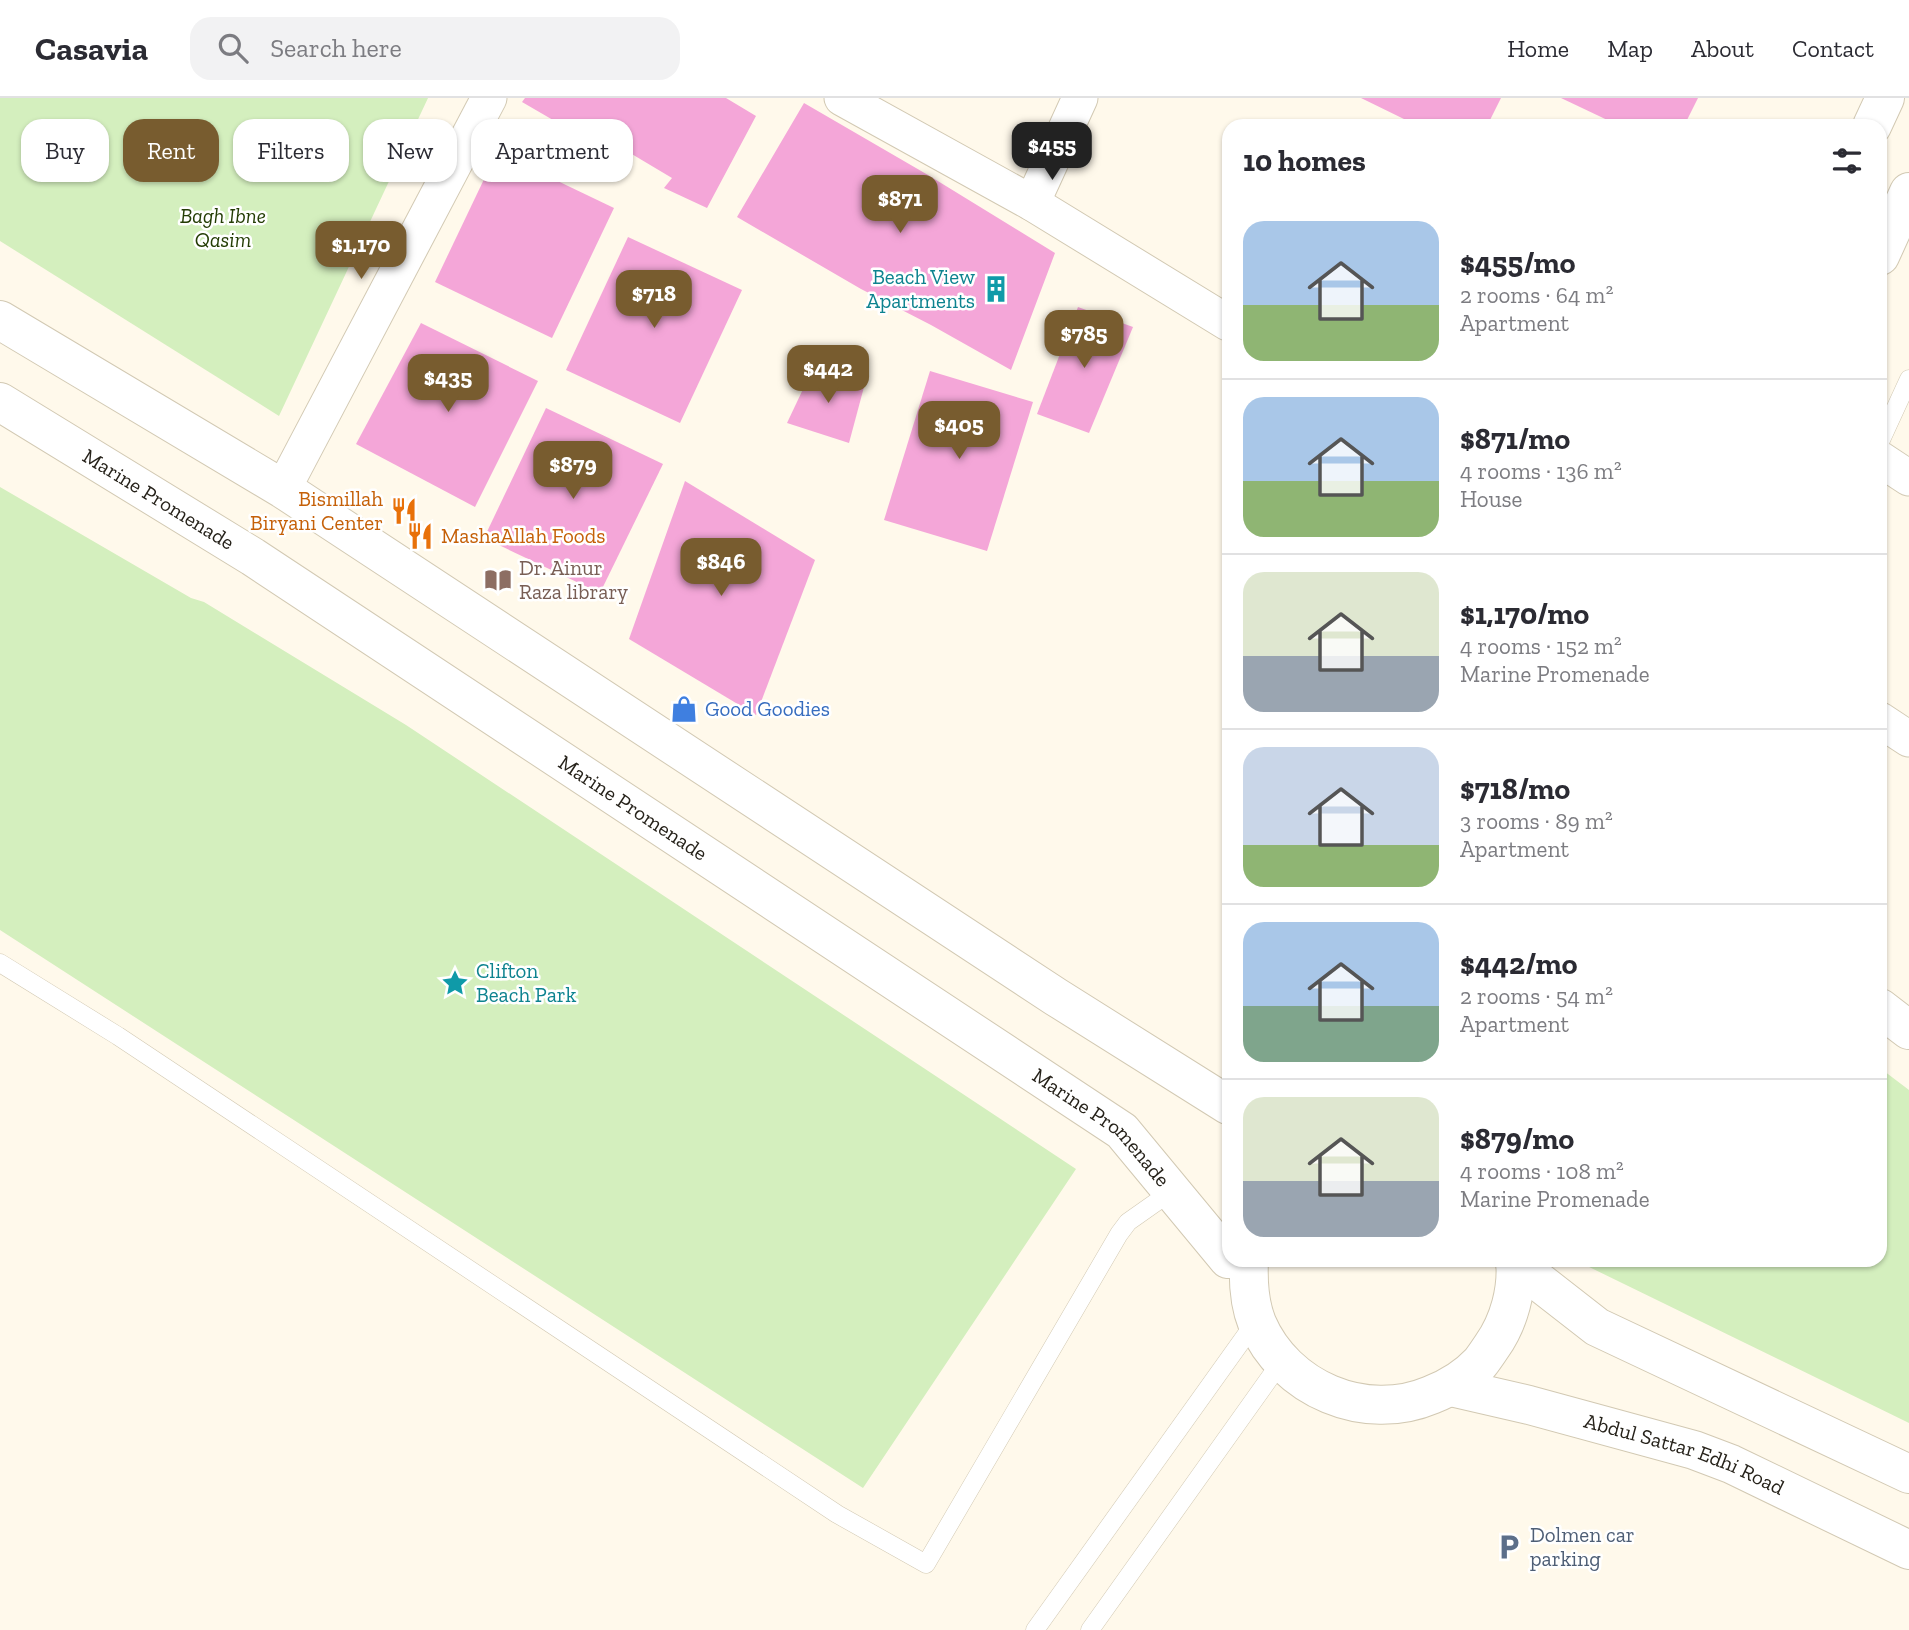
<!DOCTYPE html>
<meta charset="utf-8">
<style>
:root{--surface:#fff;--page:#f2f2f3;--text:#2b2b33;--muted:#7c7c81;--line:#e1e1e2;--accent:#785c2f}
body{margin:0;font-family:"Zilla Slab",serif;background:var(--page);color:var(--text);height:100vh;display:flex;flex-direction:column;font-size:26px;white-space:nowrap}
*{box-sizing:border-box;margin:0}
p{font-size:23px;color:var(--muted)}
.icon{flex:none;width:38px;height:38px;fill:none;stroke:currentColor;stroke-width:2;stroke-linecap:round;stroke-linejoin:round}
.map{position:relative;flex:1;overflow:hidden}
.panel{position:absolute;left:1222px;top:21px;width:665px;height:1148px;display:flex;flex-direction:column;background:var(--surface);border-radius:21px;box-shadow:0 2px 5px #0004}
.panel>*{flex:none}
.top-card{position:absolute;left:21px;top:21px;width:665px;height:63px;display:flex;gap:14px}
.price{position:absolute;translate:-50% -60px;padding:0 16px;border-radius:14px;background:var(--accent);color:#fff;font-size:23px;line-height:46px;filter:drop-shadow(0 2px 4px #0008)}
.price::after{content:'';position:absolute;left:50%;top:42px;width:21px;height:16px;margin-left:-10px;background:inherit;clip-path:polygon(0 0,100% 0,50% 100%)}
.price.selected{background:#222;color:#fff}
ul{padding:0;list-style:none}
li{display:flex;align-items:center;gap:21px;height:175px;padding:0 21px}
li+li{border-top:2px solid var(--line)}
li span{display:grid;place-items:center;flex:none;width:196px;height:140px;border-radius:21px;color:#555}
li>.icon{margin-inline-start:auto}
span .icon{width:84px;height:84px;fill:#fffc;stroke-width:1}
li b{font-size:30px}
h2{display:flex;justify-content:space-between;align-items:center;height:84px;padding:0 21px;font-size:30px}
.tag{padding:0 24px;border-radius:21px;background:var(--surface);box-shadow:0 2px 5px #0004;font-size:24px;line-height:63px}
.tag.selected{background:var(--accent);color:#fff}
header{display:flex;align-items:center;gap:42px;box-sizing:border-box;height:98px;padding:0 35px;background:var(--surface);border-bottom:2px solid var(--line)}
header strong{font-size:33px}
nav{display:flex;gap:38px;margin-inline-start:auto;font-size:24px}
.search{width:490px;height:63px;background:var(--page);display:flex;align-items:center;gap:18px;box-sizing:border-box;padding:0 24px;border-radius:21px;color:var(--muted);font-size:26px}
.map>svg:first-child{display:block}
.green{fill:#d4efbe}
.building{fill:#f4a6d8}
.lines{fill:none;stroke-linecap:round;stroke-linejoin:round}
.service-casing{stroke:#d2c9b3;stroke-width:19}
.minor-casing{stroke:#d2c9b3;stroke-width:37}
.tertiary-casing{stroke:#d2c9b3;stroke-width:40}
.secondary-casing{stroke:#d2c9b3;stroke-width:40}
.primary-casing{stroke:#d2c9b3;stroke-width:40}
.service{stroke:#fff;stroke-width:18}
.minor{stroke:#fff;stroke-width:35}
.tertiary{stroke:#fff;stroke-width:38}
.secondary{stroke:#fff;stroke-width:38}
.primary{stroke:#fff;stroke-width:38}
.labels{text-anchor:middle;stroke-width:5;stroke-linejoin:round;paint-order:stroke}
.park-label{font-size:21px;font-style:italic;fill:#243d05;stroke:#fff}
.culture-label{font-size:21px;fill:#0d838f;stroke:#fff;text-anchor:end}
.street-label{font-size:21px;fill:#26221a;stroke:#fff}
.food-label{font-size:21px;fill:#c56008;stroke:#fff;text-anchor:end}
.education-label{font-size:21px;fill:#785e54;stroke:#fff;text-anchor:start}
.shop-label{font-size:21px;fill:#366cbe;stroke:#fff;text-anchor:start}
.service-label{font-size:21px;fill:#4e5e75;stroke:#fff;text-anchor:start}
</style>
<header>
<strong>Casavia</strong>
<div class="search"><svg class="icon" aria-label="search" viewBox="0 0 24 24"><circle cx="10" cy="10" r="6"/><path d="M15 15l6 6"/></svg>Search here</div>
<nav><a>Home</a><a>Map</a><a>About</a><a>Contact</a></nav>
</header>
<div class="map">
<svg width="1909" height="1532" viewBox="0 0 1909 1532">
<rect width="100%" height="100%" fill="#fff9eb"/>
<g class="green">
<path d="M0,0H428L279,318L0,143Z"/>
<path d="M0,389L191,500L204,504L406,627L1076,1071L863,1390L0,832Z"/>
<path d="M1880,970L1909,992V1325L1583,1166L1579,1162H1880Z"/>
</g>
<g class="building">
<path d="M525,0H726L756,18L707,110L664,90L672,80L620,49L615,58L522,4Z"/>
<path d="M1361,0H1501L1487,28H1407L1408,23Z"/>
<path d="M1561,0H1698L1684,28H1620Z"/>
<path d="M804,5L928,77L1055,155L1011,272L931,227L861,191L737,119Z"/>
<path d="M497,54L614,110L552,240L435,184Z"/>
<path d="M628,139L742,192L680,325L566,272Z"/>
<path d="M1078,209L1133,229L1089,335L1037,316Z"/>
<path d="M421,225L538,283L475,409L356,346Z"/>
<path d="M814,268L864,289L849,345L787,325Z"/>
<path d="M930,273L1033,304L987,453L884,422Z"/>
<path d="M546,310L663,366L600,495L484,440Z"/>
<path d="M685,383L815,462L756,617L629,541Z"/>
</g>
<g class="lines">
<defs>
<g id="service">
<path d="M1880,344L1909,281"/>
<path d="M0,865L118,938L837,1416L926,1466L1119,1136L1128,1124L1172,1093"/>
<path d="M1035,1532L1256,1223"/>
<path d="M1090,1532L1281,1264"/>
</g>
<g id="minor">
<path d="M842,0L1032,105L1228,225"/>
<path d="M1032,105L1080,0"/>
<path d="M1880,361L1909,380"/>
<path d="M283,391L489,0"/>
<path d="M1880,622L1909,641"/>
</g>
<path id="tertiary" d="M1880,910L1909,932"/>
<g id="secondary">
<path d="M1872,28L1885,0"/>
<path d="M1880,158L1909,94"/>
</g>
<g id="primary">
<path d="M0,222L283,391L1056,899L1228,1007"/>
<path id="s1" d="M0,304L253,459L1122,1033L1228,1161"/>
<path d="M1249,1162C1248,1183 1249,1205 1257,1225C1285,1291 1365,1325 1431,1297C1449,1290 1466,1280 1480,1265C1484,1260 1488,1254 1492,1248C1509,1224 1518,1191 1515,1162"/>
<path d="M1515,1165L1597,1229L1909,1376"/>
<path id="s2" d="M1451,1289L1529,1307L1694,1352L1731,1366L1909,1452"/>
</g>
</defs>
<use href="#service" class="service-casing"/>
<use href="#minor" class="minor-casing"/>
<use href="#tertiary" class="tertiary-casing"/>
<use href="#secondary" class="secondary-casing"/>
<use href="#primary" class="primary-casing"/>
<use href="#service" class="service"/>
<use href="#minor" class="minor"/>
<use href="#tertiary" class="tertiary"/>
<use href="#secondary" class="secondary"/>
<use href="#primary" class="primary"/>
</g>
<defs>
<symbol id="building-bare" viewBox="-9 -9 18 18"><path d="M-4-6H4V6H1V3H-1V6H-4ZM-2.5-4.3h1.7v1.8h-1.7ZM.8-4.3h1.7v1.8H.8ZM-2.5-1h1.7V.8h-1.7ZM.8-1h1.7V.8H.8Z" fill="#0f9aa8" stroke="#fff" stroke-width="2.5" paint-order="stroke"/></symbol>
<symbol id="restaurant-bare" viewBox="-9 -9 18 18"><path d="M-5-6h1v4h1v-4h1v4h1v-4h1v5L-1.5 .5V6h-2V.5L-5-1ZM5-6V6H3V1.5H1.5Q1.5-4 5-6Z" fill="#e8710a" stroke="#fff" stroke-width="2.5" paint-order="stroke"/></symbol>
<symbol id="library-bare" viewBox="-9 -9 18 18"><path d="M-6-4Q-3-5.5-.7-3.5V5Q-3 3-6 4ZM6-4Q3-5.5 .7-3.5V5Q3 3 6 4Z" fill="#8d6e63" stroke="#fff" stroke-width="2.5" paint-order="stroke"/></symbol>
<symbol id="shop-bare" viewBox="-9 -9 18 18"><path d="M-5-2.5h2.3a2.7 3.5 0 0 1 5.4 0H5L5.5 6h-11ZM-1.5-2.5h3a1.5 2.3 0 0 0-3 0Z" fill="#3f7fe0" stroke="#fff" stroke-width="2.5" paint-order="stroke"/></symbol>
<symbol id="sight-bare" viewBox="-9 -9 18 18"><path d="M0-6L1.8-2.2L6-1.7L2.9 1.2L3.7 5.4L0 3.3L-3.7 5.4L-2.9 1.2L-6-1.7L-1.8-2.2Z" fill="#0f9aa8" stroke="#fff" stroke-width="2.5" paint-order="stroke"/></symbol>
<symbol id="parking-bare" viewBox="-9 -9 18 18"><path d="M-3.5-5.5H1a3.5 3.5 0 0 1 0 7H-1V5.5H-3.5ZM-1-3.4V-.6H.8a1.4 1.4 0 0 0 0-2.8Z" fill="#5c6f8a" stroke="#fff" stroke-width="2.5" paint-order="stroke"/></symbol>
</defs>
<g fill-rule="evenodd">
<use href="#building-bare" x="977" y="172" width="38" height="38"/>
<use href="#restaurant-bare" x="385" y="394" width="38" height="38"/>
<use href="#restaurant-bare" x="401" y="419" width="38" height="38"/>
<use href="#library-bare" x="479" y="463" width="38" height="38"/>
<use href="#shop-bare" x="665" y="592" width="38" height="38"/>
<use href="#sight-bare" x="436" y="866" width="38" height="38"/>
<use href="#parking-bare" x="1490" y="1430" width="38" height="38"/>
</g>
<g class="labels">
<g class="park-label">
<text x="223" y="125">Bagh Ibne<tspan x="223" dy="24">Qasim</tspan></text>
</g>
<g class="culture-label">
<text x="975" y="186">Beach View<tspan x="975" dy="24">Apartments</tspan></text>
<text x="476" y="880" text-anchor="start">Clifton<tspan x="476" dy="24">Beach Park</tspan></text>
</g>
<g class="street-label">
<text dy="7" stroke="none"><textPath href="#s1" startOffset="186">Marine Promenade</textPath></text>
<text dy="7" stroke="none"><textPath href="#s1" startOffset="752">Marine Promenade</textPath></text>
<text dy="7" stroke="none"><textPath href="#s1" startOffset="1320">Marine Promenade</textPath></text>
<text dy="7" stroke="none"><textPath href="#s2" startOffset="243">Abdul Sattar Edhi Road</textPath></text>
</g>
<g class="food-label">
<text x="383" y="408">Bismillah<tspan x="383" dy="24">Biryani Center</tspan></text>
<text x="441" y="445" text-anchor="start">MashaAllah Foods</text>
</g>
<g class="education-label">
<text x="519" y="477">Dr. Ainur<tspan x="519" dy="24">Raza library</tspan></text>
</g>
<g class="shop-label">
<text x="705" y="618">Good Goodies</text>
</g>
<g class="service-label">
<text x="1530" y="1444">Dolmen car<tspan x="1530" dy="24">parking</tspan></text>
</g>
</g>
</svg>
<b class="price selected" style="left:1052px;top:84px">$455</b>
<b class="price" style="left:900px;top:137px">$871</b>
<b class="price" style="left:361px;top:183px">$1,170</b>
<b class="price" style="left:654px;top:232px">$718</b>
<b class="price" style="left:1084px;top:272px">$785</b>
<b class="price" style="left:828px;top:307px">$442</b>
<b class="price" style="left:448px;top:316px">$435</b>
<b class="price" style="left:959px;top:363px">$405</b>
<b class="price" style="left:573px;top:403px">$879</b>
<b class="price" style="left:721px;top:500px">$846</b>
<div class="top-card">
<a class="tag">Buy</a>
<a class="tag selected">Rent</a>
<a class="tag">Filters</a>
<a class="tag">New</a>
<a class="tag">Apartment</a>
</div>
<section class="panel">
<h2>10 homes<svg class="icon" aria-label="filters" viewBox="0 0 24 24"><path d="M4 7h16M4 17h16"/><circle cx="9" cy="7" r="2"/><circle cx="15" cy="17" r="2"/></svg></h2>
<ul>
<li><span style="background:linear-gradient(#a9c7e8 60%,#8fb573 0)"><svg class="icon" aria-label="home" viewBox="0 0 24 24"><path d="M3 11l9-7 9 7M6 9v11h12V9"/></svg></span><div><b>$455/mo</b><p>2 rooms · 64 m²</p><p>Apartment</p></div></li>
<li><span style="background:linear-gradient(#a9c7e8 60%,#8fb573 0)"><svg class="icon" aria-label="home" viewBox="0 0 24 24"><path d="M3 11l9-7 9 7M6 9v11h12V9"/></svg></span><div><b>$871/mo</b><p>4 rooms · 136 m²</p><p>House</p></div></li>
<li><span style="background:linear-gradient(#dfe7d0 60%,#9aa5b1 0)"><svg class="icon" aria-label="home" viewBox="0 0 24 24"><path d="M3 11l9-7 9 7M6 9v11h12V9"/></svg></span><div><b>$1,170/mo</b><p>4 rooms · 152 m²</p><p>Marine Promenade</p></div></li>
<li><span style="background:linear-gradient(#c9d6e8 70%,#8fb573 0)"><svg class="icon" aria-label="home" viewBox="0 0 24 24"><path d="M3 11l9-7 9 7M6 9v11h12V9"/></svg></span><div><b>$718/mo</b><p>3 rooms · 89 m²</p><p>Apartment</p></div></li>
<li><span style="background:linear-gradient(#a9c7e8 60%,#7fa58c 0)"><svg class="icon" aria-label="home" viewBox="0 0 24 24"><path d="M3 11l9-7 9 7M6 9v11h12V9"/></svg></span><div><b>$442/mo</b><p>2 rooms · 54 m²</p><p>Apartment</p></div></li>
<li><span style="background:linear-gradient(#dfe7d0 60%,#9aa5b1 0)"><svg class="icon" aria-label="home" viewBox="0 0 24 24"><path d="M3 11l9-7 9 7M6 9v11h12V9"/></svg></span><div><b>$879/mo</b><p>4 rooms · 108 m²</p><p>Marine Promenade</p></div></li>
</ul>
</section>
</div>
